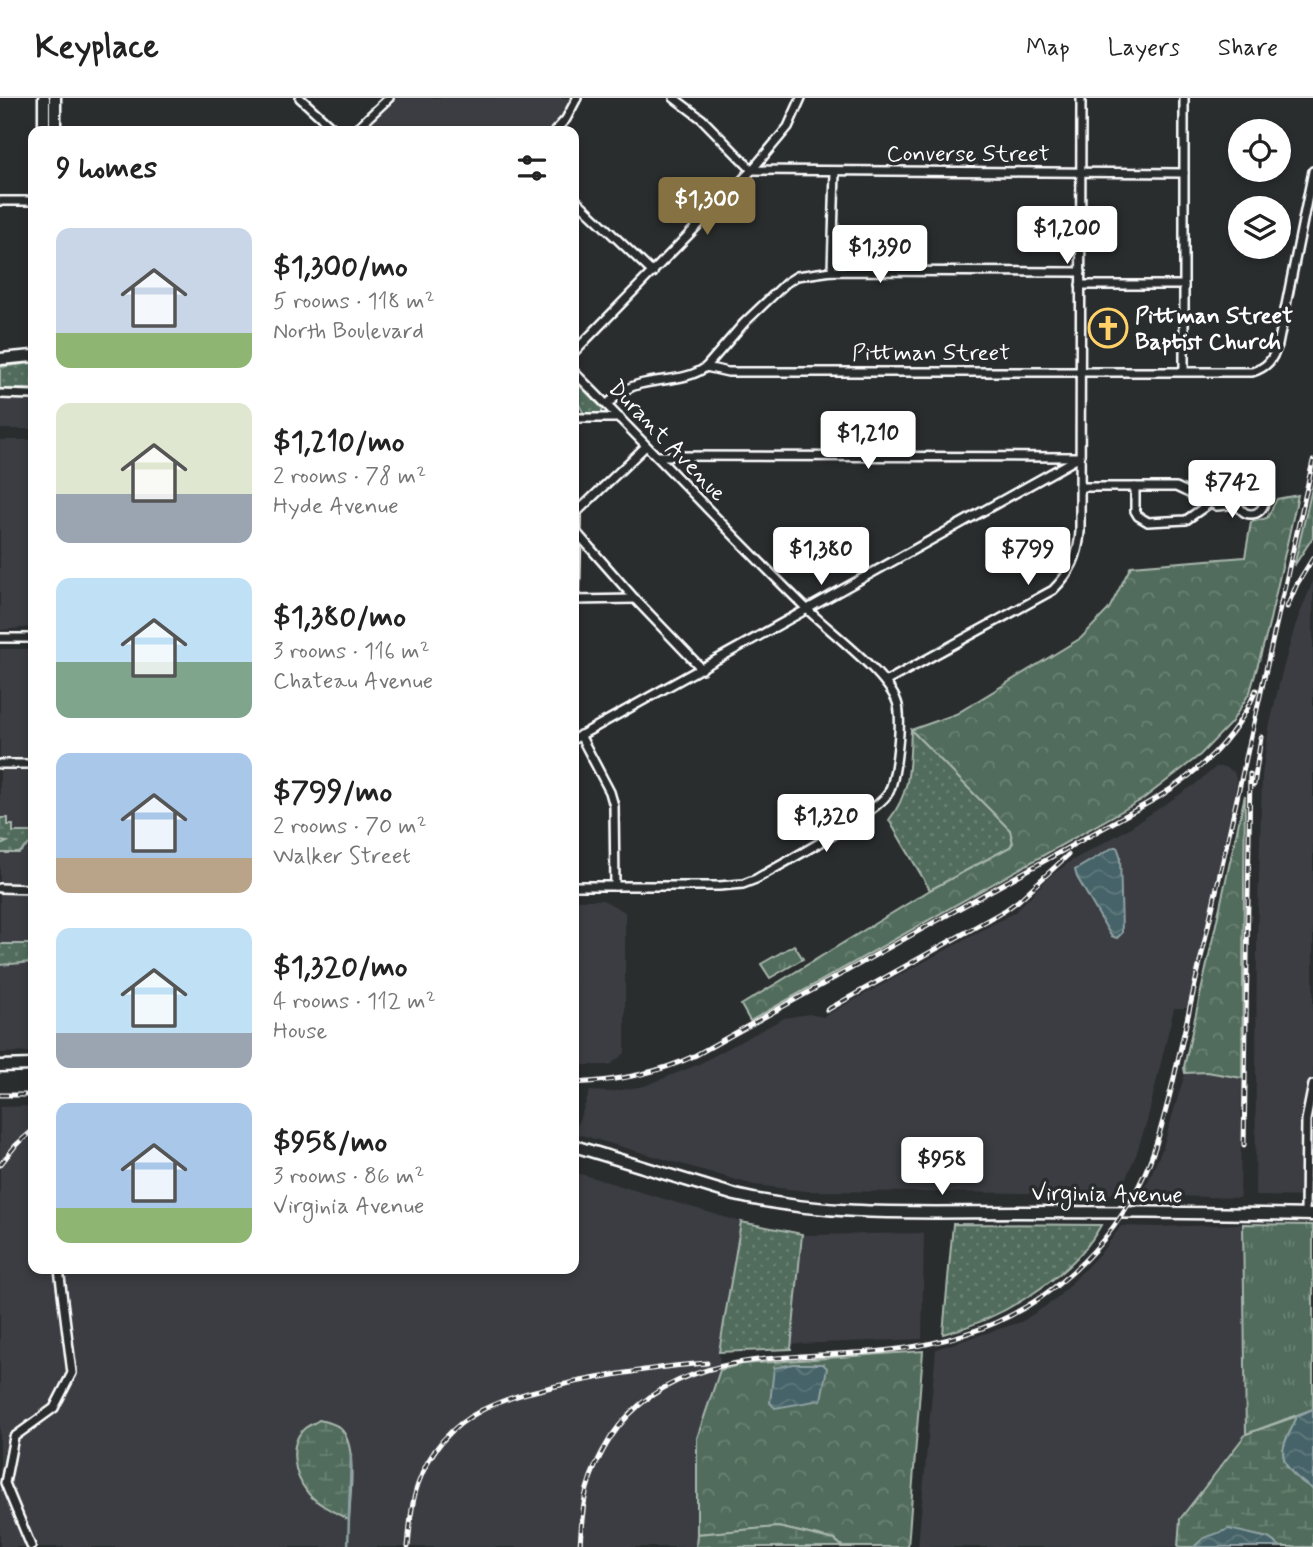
<!DOCTYPE html>
<meta charset="utf-8">
<style>
:root{--surface:#fff;--page:#f2f2f2;--text:#222;--muted:#767676;--line:#e0e0e0;--accent:#857141}
body{margin:0;font-family:Mynerve,sans-serif;background:var(--page);color:var(--text);height:100vh;display:flex;flex-direction:column;font-size:26px;white-space:nowrap}
*{box-sizing:border-box;margin:0}
p{font-size:23px;color:var(--muted)}
.icon{flex:none;width:38px;height:38px;fill:none;stroke:currentColor;stroke-width:2;stroke-linecap:round;stroke-linejoin:round}
.map{position:relative;flex:1;overflow:hidden}
.sheet{position:absolute;left:28px;top:28px;width:551px;height:1148px;display:flex;flex-direction:column;background:var(--surface);border-radius:14px;box-shadow:0 4px 10px #0003}
.sheet>*{flex:none}
.buttons{position:absolute;left:1228px;top:21px;display:grid;gap:14px}
.buttons a{display:grid;place-items:center;width:63px;height:63px;border-radius:50%;background:var(--surface);box-shadow:0 4px 10px #0003;font-size:35px}
.price{position:absolute;translate:-50% -60px;padding:0 16px;border-radius:7px;background:#fff;color:#222;font-size:23px;line-height:46px;filter:drop-shadow(0 2px 4px #0008)}
.price::after{content:'';position:absolute;left:50%;top:42px;width:21px;height:16px;margin-left:-10px;background:inherit;clip-path:polygon(0 0,100% 0,50% 100%)}
.price.on{background:var(--accent);color:#fff}
ul{padding:0;list-style:none}
li{display:flex;align-items:center;gap:21px;height:175px;padding:0 28px}
li span{display:grid;place-items:center;flex:none;width:196px;height:140px;border-radius:14px;color:#555}
li>.icon{margin-inline-start:auto}
span .icon{width:84px;height:84px;fill:#fffc;stroke-width:1}
li b{font-size:30px}
h2{display:flex;justify-content:space-between;align-items:center;height:84px;padding:0 28px;font-size:30px}
header{display:flex;align-items:center;gap:42px;box-sizing:border-box;height:98px;padding:0 35px;background:var(--surface);border-bottom:2px solid var(--line)}
header strong{font-size:33px}
nav{display:flex;gap:38px;margin-inline-start:auto;font-size:24px}
.map>svg:first-child{display:block}
.built{fill:#3a3c42}
.grass{fill:url(#grass-dots);stroke:#a8b6ad;stroke-width:2}
.forest{fill:url(#forest-crowns);stroke:#a8b6ad;stroke-width:2}
.wetland{fill:url(#wetland-marsh);stroke:#a8b6ad;stroke-width:2}
.park{fill:url(#park-tufts);stroke:#a8b6ad;stroke-width:2}
.water{fill:url(#water-waves);stroke:#8fa1a4;stroke-width:2}
.lines{fill:none;stroke-linecap:round;stroke-linejoin:round}
.stream{stroke:#8fa1a4;stroke-width:2.5}
.street-casing{stroke:#fff;stroke-width:12}
.secondary-casing{stroke:#fff;stroke-width:15}
.street{stroke:#2a2d2e;stroke-width:7}
.secondary{stroke:#2a2d2e;stroke-width:10}
.rail-casing{stroke:#fff;stroke-width:5}
.rail{stroke:#2a2d2e;stroke-width:2.5;stroke-dasharray:8;stroke-linecap:butt}
.labels{text-anchor:middle;stroke-width:7;stroke-linejoin:round;paint-order:stroke}
.street-label{font-size:23px;fill:#fff;stroke:#2a2d2e}
.poi-label{font-size:23px;font-weight:bold;fill:#fff;stroke:#2a2d2e;text-anchor:start}
</style>
<header>
<strong>Keyplace</strong>
<nav><a>Map</a><a>Layers</a><a>Share</a></nav>
</header>
<div class="map">
<svg width="1313" height="1449" viewBox="0 0 1313 1449">
<defs>
<pattern id="grass-dots" width="8" height="8" patternUnits="userSpaceOnUse" patternTransform="scale(1.75)"><rect width="8" height="8" fill="#516c5b"/><path d="M2 2h.1M6 6h.1" fill="none" stroke="#6b8274" stroke-width="1.8" stroke-linecap="round"/></pattern>
<pattern id="forest-crowns" width="20" height="18" patternUnits="userSpaceOnUse" patternTransform="scale(1.75)"><rect width="20" height="18" fill="#516c5b"/><path d="M2 6a3 3 0 1 1 6 0M12 15a3 3 0 1 1 6 0" fill="none" stroke="#6b8274"/></pattern>
<pattern id="wetland-marsh" width="20" height="14" patternUnits="userSpaceOnUse" patternTransform="scale(1.75)"><rect width="20" height="14" fill="#516c5b"/><path d="M1 5h8M5 5V1M11 12h8M15 12V8" fill="none" stroke="#6b8274"/></pattern>
<pattern id="park-tufts" width="24" height="20" patternUnits="userSpaceOnUse" patternTransform="scale(1.75)"><rect width="24" height="20" fill="#516c5b"/><path d="M3 7l-1-3M5 7V3M7 7l1-3M15 17l-1-3M17 17v-4M19 17l1-3" fill="none" stroke="#6b8274"/></pattern>
<pattern id="water-waves" width="16" height="10" patternUnits="userSpaceOnUse" patternTransform="scale(1.75)"><rect width="16" height="10" fill="#456367"/><path d="M0 5q4-4 8 0t8 0" fill="none" stroke="#617a7e"/></pattern>
</defs>
<rect width="100%" height="100%" fill="#2a2d2e"/>
<filter id="ink" filterUnits="userSpaceOnUse"><feTurbulence type="fractalNoise" baseFrequency=".0143" numOctaves="2"/><feDisplacementMap in="SourceGraphic" scale="14" xChannelSelector="R" yChannelSelector="G"/><feConvolveMatrix kernelMatrix="1 2 1 2 8 2 1 2 1" color-interpolation-filters="sRGB"/></filter>
<g filter="url(#ink)">
<g class="built">
<path d="M389,0H576L555,33H354Z"/>
<rect x="0" y="302" width="33" height="29"/>
<path d="M0,342H33V529L0,532Z"/>
<path d="M1313,483V1099L1255,1098L1257,842L1262,678L1269,630L1281,578L1295,528Z"/>
<path d="M0,551H33V954L0,955Z"/>
<path d="M1216,669H1225L1234,674L1237,685L1188,910H1174L1147,1023L1136,1057L1119,1096L805,1093L754,1087L574,1035L590,993L610,994L644,988L697,967L784,920L809,916L823,919L1015,814L1049,779L1071,763L1123,734L1194,687Z"/>
<path d="M574,802H603L625,814V955L610,967H574Z"/>
<path d="M1207,974L1242,980L1240,1100L1142,1097L1163,1049L1185,975Z"/>
<path d="M33,1008V1171H574V1074L741,1124L807,1137L924,1135L922,1241L795,1246L791,1247V1251L719,1254L720,1272L697,1340L696,1449H0V1009Z"/>
<path d="M1243,1126L1246,1336L1180,1421L1178,1449H918L936,1251L1021,1224L1055,1202L1104,1151L1121,1128L1157,1129Z"/>
</g>
<g class="grass">
<path d="M33,265L32,291H0V269Z"/>
<path d="M574,282L603,311L601,316H584L574,297Z"/>
<path d="M911,632L1010,732C1013,739 1015,743 1010,749L930,792L889,722C912,692 909,668 911,632Z"/>
<path d="M0,720H8V727H13V734H32L33,743L19,755H0V747L7,744L0,743Z"/>
<path d="M0,846H33V864L0,867Z"/>
<path d="M741,1124L802,1136L791,1251L719,1254Z"/>
<path d="M953,1126L1101,1127C1073,1179 999,1222 943,1236Z"/>
</g>
<g class="forest">
<path d="M1313,386V439L1294,468Z"/>
<path d="M1298,397L1267,535L1250,594L1231,625L1200,657L1143,701L750,923L741,907L930,792L1010,749L1013,745L1010,732L911,632L956,616L1081,540L1109,511L1131,468L1245,459L1251,424L1267,420L1277,401Z"/>
<path d="M1245,697L1242,980L1207,974L1185,975L1184,969Z"/>
<path d="M923,1253L908,1449H843L835,1442L778,1429L697,1436V1340L720,1272L743,1266Z"/>
</g>
<g class="wetland">
<path d="M1297,1318C1294,1328 1288,1336 1285,1345C1277,1366 1298,1382 1313,1391V1449H1281L1268,1440L1253,1437L1204,1440L1194,1449H1178L1180,1421L1246,1336Z"/>
<path d="M319,1322C326,1324 335,1325 340,1330C358,1346 350,1398 349,1422C335,1414 318,1407 308,1395C294,1378 287,1346 305,1330C309,1327 315,1325 319,1322Z"/>
<path d="M778,1429L835,1442L843,1449H696L697,1436Z"/>
</g>
<g class="park">
<path d="M794,847L803,861L770,880L761,866Z"/>
<path d="M1243,1126L1313,1127V1311L1246,1336Z"/>
</g>
<g class="water">
<path d="M1114,749H1117L1120,757L1122,835L1117,840L1111,838L1077,779L1075,772Z"/>
<path d="M793,1266H823L827,1270L821,1302L775,1310L770,1305L774,1270Z"/>
<path d="M1313,1311V1391C1298,1382 1277,1366 1285,1345C1288,1336 1294,1328 1297,1318Z"/>
<path d="M1229,1431L1268,1440L1281,1449H1194L1204,1440Z"/>
</g>
<g class="lines">
<path class="stream" d="M348,1449L351,1356"/>
<defs>
<g id="street">
<path d="M300,0L336,33"/>
<path d="M674,0L702,21L752,72L1184,75"/>
<path d="M1184,0V273"/>
<path d="M354,33L389,0"/>
<path d="M555,33L566,21L577,0"/>
<path d="M574,100L653,175"/>
<path d="M0,103H33"/>
<path d="M832,173L835,74"/>
<path d="M1080,187H1184"/>
<path d="M574,254L752,72L788,29L801,0"/>
<path d="M706,269L744,225L786,185L797,178L832,173L1081,174"/>
<path d="M574,274C653,353 729,435 809,513C833,536 886,575 897,604C903,620 896,678 889,694C877,716 783,765 756,781L743,786L719,788H574"/>
<path d="M0,296L33,297"/>
<path d="M607,306C617,298 627,289 640,286C662,280 687,283 706,269L728,274H1252C1268,269 1272,262 1278,247L1313,73"/>
<path d="M574,320H620"/>
<path d="M657,358L1079,359"/>
<path d="M1080,389H1176L1217,408L1238,406"/>
<path d="M1135,389V413L1138,418L1148,424L1186,422L1210,405"/>
<circle cx="1251" cy="403" r="13"/>
<path d="M574,414H577L646,348"/>
<path d="M577,435L635,501L702,571"/>
<path d="M575,501L577,414"/>
<path d="M574,502L635,501"/>
<path d="M0,540H33"/>
<path d="M885,584L1053,492C1071,474 1078,459 1080,434L1081,0"/>
<path d="M580,637L610,694L614,708L615,788"/>
<path d="M574,641L1080,359"/>
<path d="M0,666H33"/>
<path d="M0,790L33,791"/>
<path d="M1305,1117L1306,1022L1313,987"/>
<path d="M31,1448L5,1385L14,1339L54,1310L72,1275L59,1171"/>
</g>
<g id="secondary">
<path d="M44,0V33"/>
<path d="M55,0V33"/>
<path d="M0,261L33,258"/>
<path d="M0,968L33,967"/>
<path d="M574,1048L735,1097C827,1119 922,1114 1016,1114C1115,1114 1214,1115 1313,1117"/>
</g>
</defs>
<use href="#street" class="street-casing"/>
<use href="#secondary" class="secondary-casing"/>
<use href="#street" class="street"/>
<use href="#secondary" class="secondary"/>
<defs>
<g id="rail">
<path d="M1287,509L1297,486L1313,460"/>
<path d="M1254,687L1261,639"/>
<path d="M827,912L1004,813L1018,803L1068,757"/>
<path d="M574,985C617,983 657,976 696,957L1157,700C1199,674 1237,639 1256,592"/>
<path d="M0,997H33"/>
<path d="M1244,1047L1250,676"/>
<path d="M0,1067L16,1047L33,1032"/>
<path d="M408,1449C410,1428 411,1406 418,1386C444,1312 508,1298 575,1284C619,1276 662,1268 707,1265"/>
<path d="M580,1449C581,1430 582,1410 587,1391C592,1372 601,1355 611,1339C671,1249 788,1262 882,1253C910,1250 938,1245 965,1236C1044,1212 1111,1150 1145,1075C1158,1046 1165,1015 1173,984L1313,363"/>
</g>
</defs>
<use href="#rail" class="rail-casing"/>
<use href="#rail" class="rail"/>
</g>
</g>
<defs>
<symbol id="church-ring" viewBox="-11 -11 22 22"><circle r="9.5" fill="#2a2d2e" stroke="#ffd166" stroke-width="1.5"/><path d="M-1.2-6h2.4v3.5h3.3v2.4h-3.3V6h-2.4V-.1h-3.3v-2.4h3.3Z" fill="#ffd166"/></symbol>
</defs>
<g fill-rule="evenodd">
<use href="#church-ring" x="1086" y="208" width="44" height="44"/>
</g>
<g class="labels">
<g class="street-label">
<text x="968" y="63">Converse Street</text>
<text x="931" y="262">Pittman Street</text>
<text transform="translate(668 342) rotate(46)" y="8">Durant Avenue</text>
<text transform="translate(1107 1095) rotate(1)" y="8">Virginia Avenue</text>
</g>
<g class="poi-label">
<text x="1135" y="225">Pittman Street<tspan x="1135" dy="26">Baptist Church</tspan></text>
</g>
</g>
</svg>
<div class="buttons">
<a><svg class="icon" aria-label="locate" viewBox="0 0 24 24"><circle cx="12" cy="12" r="6"/><path d="M12 2v4M12 18v4M2 12h4M18 12h4"/></svg></a>
<a><svg class="icon" aria-label="layers" viewBox="0 0 24 24"><path d="M12 4l9 5-9 5-9-5zM3 14l9 5 9-5"/></svg></a>
</div>
<b class="price on" style="left:707px;top:139px">$1,300</b>
<b class="price" style="left:1067px;top:168px">$1,200</b>
<b class="price" style="left:880px;top:187px">$1,390</b>
<b class="price" style="left:868px;top:373px">$1,210</b>
<b class="price" style="left:1232px;top:422px">$742</b>
<b class="price" style="left:821px;top:489px">$1,380</b>
<b class="price" style="left:1028px;top:489px">$799</b>
<b class="price" style="left:826px;top:756px">$1,320</b>
<b class="price" style="left:942px;top:1099px">$958</b>
<section class="sheet">
<h2>9 homes<svg class="icon" aria-label="filters" viewBox="0 0 24 24"><path d="M4 7h16M4 17h16"/><circle cx="9" cy="7" r="2"/><circle cx="15" cy="17" r="2"/></svg></h2>
<ul>
<li><span style="background:linear-gradient(#c9d6e8 75%,#8fb573 0)"><svg class="icon" aria-label="home" viewBox="0 0 24 24"><path d="M3 11l9-7 9 7M6 9v11h12V9"/></svg></span><div><b>$1,300/mo</b><p>5 rooms · 118 m²</p><p>North Boulevard</p></div></li>
<li><span style="background:linear-gradient(#dfe7d0 65%,#9aa5b1 0)"><svg class="icon" aria-label="home" viewBox="0 0 24 24"><path d="M3 11l9-7 9 7M6 9v11h12V9"/></svg></span><div><b>$1,210/mo</b><p>2 rooms · 78 m²</p><p>Hyde Avenue</p></div></li>
<li><span style="background:linear-gradient(#bfe0f5 60%,#7fa58c 0)"><svg class="icon" aria-label="home" viewBox="0 0 24 24"><path d="M3 11l9-7 9 7M6 9v11h12V9"/></svg></span><div><b>$1,380/mo</b><p>3 rooms · 116 m²</p><p>Chateau Avenue</p></div></li>
<li><span style="background:linear-gradient(#a9c7e8 75%,#b9a48a 0)"><svg class="icon" aria-label="home" viewBox="0 0 24 24"><path d="M3 11l9-7 9 7M6 9v11h12V9"/></svg></span><div><b>$799/mo</b><p>2 rooms · 70 m²</p><p>Walker Street</p></div></li>
<li><span style="background:linear-gradient(#bfe0f5 75%,#9aa5b1 0)"><svg class="icon" aria-label="home" viewBox="0 0 24 24"><path d="M3 11l9-7 9 7M6 9v11h12V9"/></svg></span><div><b>$1,320/mo</b><p>4 rooms · 112 m²</p><p>House</p></div></li>
<li><span style="background:linear-gradient(#a9c7e8 75%,#8fb573 0)"><svg class="icon" aria-label="home" viewBox="0 0 24 24"><path d="M3 11l9-7 9 7M6 9v11h12V9"/></svg></span><div><b>$958/mo</b><p>3 rooms · 86 m²</p><p>Virginia Avenue</p></div></li>
</ul>
</section>
</div>
